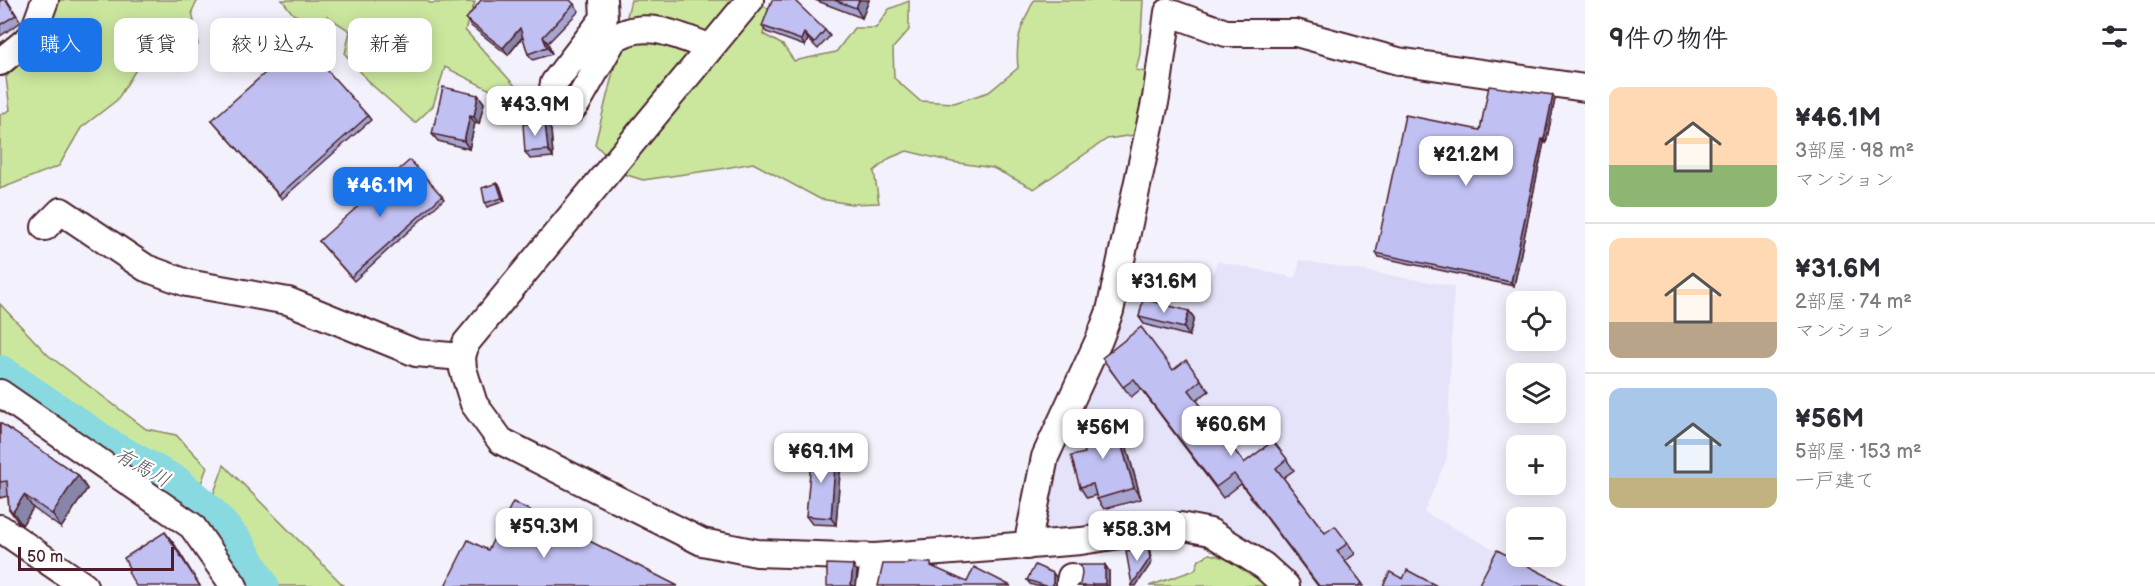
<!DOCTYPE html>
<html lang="ja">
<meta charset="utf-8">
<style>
:root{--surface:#fff;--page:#f7f7f7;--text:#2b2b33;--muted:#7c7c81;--line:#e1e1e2;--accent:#1a73e8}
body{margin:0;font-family:"Balsamiq Sans","Klee One",sans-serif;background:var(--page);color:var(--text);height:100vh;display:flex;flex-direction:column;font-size:22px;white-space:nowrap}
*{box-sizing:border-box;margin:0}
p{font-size:20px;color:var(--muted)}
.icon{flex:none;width:33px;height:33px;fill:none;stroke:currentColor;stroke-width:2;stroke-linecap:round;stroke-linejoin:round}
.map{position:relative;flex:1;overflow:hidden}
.panel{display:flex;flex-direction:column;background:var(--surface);width:570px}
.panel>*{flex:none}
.banner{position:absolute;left:18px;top:18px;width:570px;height:54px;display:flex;gap:12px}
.buttons{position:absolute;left:1506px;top:291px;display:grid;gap:12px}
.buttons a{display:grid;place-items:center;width:60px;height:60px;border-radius:12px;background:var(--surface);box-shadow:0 3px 15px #0003;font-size:30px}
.scale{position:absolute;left:18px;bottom:15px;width:156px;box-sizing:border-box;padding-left:6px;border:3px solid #4a1f2b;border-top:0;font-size:16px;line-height:21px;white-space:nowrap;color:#4a1f2b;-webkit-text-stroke:4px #fff;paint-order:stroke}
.price{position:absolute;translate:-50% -51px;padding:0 14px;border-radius:12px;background:#fff;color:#222;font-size:20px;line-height:39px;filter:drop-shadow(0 2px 3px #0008)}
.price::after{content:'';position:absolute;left:50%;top:36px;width:18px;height:14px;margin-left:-9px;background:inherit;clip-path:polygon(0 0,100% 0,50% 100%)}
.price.current{background:var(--accent);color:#fff}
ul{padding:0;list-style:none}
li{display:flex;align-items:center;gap:18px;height:150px;padding:0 24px}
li+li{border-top:2px solid var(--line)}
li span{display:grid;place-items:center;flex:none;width:168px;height:120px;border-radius:12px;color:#555}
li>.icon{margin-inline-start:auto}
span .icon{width:72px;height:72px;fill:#fffc;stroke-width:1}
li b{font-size:26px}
h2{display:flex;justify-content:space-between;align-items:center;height:72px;padding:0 24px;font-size:26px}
.chip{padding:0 21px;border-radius:12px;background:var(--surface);box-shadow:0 3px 15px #0003;font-size:21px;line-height:54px}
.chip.current{background:var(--accent);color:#fff}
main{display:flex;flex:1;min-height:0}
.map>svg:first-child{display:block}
.built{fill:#e4e3f9}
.green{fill:#cbe79e;stroke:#8a8364;stroke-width:1.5}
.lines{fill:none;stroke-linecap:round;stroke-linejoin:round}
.river{stroke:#88d9e0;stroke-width:38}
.minor-casing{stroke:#4a1f2b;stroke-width:30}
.minor{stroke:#fff;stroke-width:26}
.wall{fill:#a6a5d0;stroke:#4a1f2b;stroke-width:1.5}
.shaded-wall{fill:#8786a9;stroke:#4a1f2b;stroke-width:1.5}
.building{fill:#c1c0f2;stroke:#4a1f2b;stroke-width:1.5}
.labels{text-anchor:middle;stroke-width:4.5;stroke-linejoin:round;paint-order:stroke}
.water-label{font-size:20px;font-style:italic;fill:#5d5761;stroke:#fff}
</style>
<main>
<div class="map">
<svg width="1585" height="586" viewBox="0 0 1585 586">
<rect width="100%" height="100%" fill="#f3f2fc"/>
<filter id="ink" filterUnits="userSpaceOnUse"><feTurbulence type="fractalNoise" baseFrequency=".0167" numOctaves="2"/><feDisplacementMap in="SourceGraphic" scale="12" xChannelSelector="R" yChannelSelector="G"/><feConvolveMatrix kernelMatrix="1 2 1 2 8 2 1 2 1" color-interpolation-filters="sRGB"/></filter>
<g filter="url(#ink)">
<path class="built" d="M1300,260L1454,286L1447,458L1424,512L1564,586H1301L1284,568L1256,546L1226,529L1054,532L1039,520L1048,472L1110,331L1121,321L1133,267L1209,286L1217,261L1296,278Z"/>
<g class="green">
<path d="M59,0H198L192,11L198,45L169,63L137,68L117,100L81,128L59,166L0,189V115L10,110L6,77L43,40L46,19Z"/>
<path d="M282,0H426L430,3L475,2L465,30L542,116L445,67L433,106L415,123L372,85L345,54L350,31L327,16L312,23L293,14Z"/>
<path d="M631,0H752L769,9L763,34L783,45L794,61L836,52L854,28H876L889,9L909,1V30L893,48L894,78L920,101L954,103L989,92L1018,68C1015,38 1021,27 1034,0H1143L1140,54L1136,70L1150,73L1143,117L1134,135L1107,139L1034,189L993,168L952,162L907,151L890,158L874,171L879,203L851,204L820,199L753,163L720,169L643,180L624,174L595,144Z"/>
<path d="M0,304L48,355L146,429L176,435L207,467L198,492L0,361Z"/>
<path d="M224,465L344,586H275L212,498Z"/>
<path d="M1209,554C1232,558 1251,571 1269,586H1149L1195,570L1199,560Z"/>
</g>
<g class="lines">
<path class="river" d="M0,374L112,450L176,485L208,513L236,545L260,586"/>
<defs>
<g id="minor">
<path d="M603,0L604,18L554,83C551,94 555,106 565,111L571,110L577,103L613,40C642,17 678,36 709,47"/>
<path d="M750,0L466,343L462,357L463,369L474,404L501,441L702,542L757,553L875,557L1081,541L1180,526L1210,532L1264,566L1286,586"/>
<path d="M0,62L32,36L45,0"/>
<path d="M45,227L61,211L146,268L187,283L288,301L416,353L462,357"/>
<path d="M0,393L192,526L234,586"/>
<path d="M0,528L84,586"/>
<path d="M1027,546L1045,457L1099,340L1110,311L1156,98L1168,12L1226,33H1296L1398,61L1585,88"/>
<path d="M870,586L875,557"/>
<path d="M1069,586L1071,577"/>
</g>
</defs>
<use href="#minor" class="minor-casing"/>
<use href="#minor" class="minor"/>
</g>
<g class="wall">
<path d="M0,0H7L21,22L0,36Z"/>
<path d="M815,0H869L862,18Z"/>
<path d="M574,4L579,11L548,43L552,54L533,60L528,54L523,37L508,55L471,26L466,19Z"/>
<path d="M762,26L825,30L830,36L818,49L808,39L805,46L766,32Z"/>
<path d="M478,95L484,103L479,124L475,123L469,149L438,141L432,134Z"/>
<path d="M1555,99L1546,143L1544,142L1514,286L1379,257L1376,253L1480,130Z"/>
<path d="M368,116L371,120L282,199L212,120Z"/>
<path d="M545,123L551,130L553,157L530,159L525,152Z"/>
<path d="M497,183L500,186L505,201L487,207L485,203Z"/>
<path d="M442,196L444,199L354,281L319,241Z"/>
<path d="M1189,311L1194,318L1189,336L1144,324L1139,317Z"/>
<path d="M1109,368L1173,370L1201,380L1209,391L1196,400L1244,463L1273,441L1294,470L1283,478L1325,533L1348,543L1355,554L1345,561L1364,586H1318L1241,484L1223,498L1141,389L1131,397Z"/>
<path d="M0,423L78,475L87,489L61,528L33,508L22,525L18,522L9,509L8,496L0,498Z"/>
<path d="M1122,430L1141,499L1104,509L1097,499L1096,495L1087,498L1080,487L1085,453Z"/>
<path d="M841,459L836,525L812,524L806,516Z"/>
<path d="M1105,565L1109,571V586H1078Z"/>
<path d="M1056,577V586H1036L1030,584L1027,580Z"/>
</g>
<g class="shaded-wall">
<path d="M859,0H869L862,18L856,8Z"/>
<path d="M520,28L524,35L508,55L503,48Z"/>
<path d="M804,33L808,39L805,46L801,40Z"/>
<path d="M543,37L548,43L552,54L547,47Z"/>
<path d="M478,95L484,103L479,124L474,117Z"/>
<path d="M1553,95L1555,99L1546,143L1544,139Z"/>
<path d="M470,116L475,123L469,149L464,141Z"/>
<path d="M545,123L551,130L553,157L548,150Z"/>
<path d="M1542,139L1544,142L1514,286L1511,282Z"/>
<path d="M497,183L500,186L505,201L502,198Z"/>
<path d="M1189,311L1194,318L1189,336L1184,328Z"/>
<path d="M1114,419L1122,430L1141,499L1134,488Z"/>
<path d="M836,452L841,459L836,525L831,518Z"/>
<path d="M78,475L87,489L61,528L52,514Z"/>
<path d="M24,495L33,508L22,525L13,512Z"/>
<path d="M165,532L175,545L200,586Z"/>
<path d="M1148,547L1150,551L1152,562L1136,586H1132V585Z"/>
<path d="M853,565L857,571L856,586H853L851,584Z"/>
<path d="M1105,565L1109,571V586H1107L1105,584Z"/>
<path d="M1053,573L1056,577V586H1053Z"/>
</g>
<g class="building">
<path d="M0,0H6L16,15L0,25Z"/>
<path d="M481,0H570L574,4L543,37L547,47L528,54L520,28L503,48L466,19Z"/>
<path d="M772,0H794L825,30L814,43L804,33L801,40L762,26Z"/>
<path d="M834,0H859L856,8Z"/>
<path d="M301,41L368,116L279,195L212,120Z"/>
<path d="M1489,86L1553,95L1544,139H1542L1511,282L1376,253L1405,115L1480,130Z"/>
<path d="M443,87L478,95L474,117L470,116L464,141L432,134Z"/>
<path d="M545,123L548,150L525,152L523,124Z"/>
<path d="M410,160L442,196L351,277L319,241Z"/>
<path d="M497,183L502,198L485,203L482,188Z"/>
<path d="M1143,299L1189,311L1184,328L1139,317Z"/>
<path d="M1141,327L1173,370L1186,360L1201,380L1189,390L1244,463L1273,441L1287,459L1276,468L1325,533L1335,526L1348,543L1337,551L1362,583L1358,586H1319L1234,474L1216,487L1134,379L1123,387L1102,358Z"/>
<path d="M1114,419L1134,488L1097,499L1093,484L1080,487L1071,456L1085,453L1078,429Z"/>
<path d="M0,423L78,475L52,514L24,495L13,512L9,509L7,481L0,482Z"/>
<path d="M812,450L836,452L831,518L806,516Z"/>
<path d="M513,502L678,586H445L468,540L488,550Z"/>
<path d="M165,532L200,586H136L128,572L130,570L124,558Z"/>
<path d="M1148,547L1150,558L1132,585L1126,551Z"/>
<path d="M1497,550L1567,586H1478Z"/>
<path d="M908,562L931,563V566L967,582L974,567L1011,586H878L883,564H908Z"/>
<path d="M827,564L853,565L851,584L853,586H827Z"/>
<path d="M1035,565L1053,573V586H1046L1027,580Z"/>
<path d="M1081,565H1105V584H1092V586H1078L1080,584L1082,574Z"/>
<path d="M1407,570L1437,586H1383L1390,572L1403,579Z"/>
</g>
</g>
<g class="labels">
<g class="water-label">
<text transform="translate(143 467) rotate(29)" y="7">有馬川</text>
</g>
</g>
</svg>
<div class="buttons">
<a><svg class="icon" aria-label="locate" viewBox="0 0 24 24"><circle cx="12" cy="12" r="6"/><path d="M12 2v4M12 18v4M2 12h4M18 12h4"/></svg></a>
<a><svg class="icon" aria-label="layers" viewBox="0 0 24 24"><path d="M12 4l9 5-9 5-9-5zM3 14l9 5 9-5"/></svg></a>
<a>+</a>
<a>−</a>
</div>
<div class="scale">50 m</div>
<b class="price" style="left:535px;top:137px">¥43.9M</b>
<b class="price" style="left:1466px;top:187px">¥21.2M</b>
<b class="price current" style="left:380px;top:218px">¥46.1M</b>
<b class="price" style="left:1164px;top:314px">¥31.6M</b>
<b class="price" style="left:1231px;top:457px">¥60.6M</b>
<b class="price" style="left:1103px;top:460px">¥56M</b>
<b class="price" style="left:821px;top:484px">¥69.1M</b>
<b class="price" style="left:544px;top:559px">¥59.3M</b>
<b class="price" style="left:1137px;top:562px">¥58.3M</b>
<div class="banner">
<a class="chip current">購入</a>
<a class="chip">賃貸</a>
<a class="chip">絞り込み</a>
<a class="chip">新着</a>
</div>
</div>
<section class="panel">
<h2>9件の物件<svg class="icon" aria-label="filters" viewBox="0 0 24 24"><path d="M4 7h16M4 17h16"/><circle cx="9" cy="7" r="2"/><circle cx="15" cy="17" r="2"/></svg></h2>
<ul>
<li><span style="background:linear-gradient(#ffd9b3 65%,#8fb573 0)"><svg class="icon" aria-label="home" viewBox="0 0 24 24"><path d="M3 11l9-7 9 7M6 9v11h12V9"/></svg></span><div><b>¥46.1M</b><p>3部屋 · 98 m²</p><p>マンション</p></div></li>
<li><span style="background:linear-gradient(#ffd9b3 70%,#b9a48a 0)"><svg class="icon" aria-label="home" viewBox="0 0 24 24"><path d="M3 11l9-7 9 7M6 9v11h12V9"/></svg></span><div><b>¥31.6M</b><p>2部屋 · 74 m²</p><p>マンション</p></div></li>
<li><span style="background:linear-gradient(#a9c7e8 75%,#c2b280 0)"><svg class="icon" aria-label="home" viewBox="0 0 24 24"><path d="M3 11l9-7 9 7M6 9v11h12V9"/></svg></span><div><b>¥56M</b><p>5部屋 · 153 m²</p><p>一戸建て</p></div></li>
</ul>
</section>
</main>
